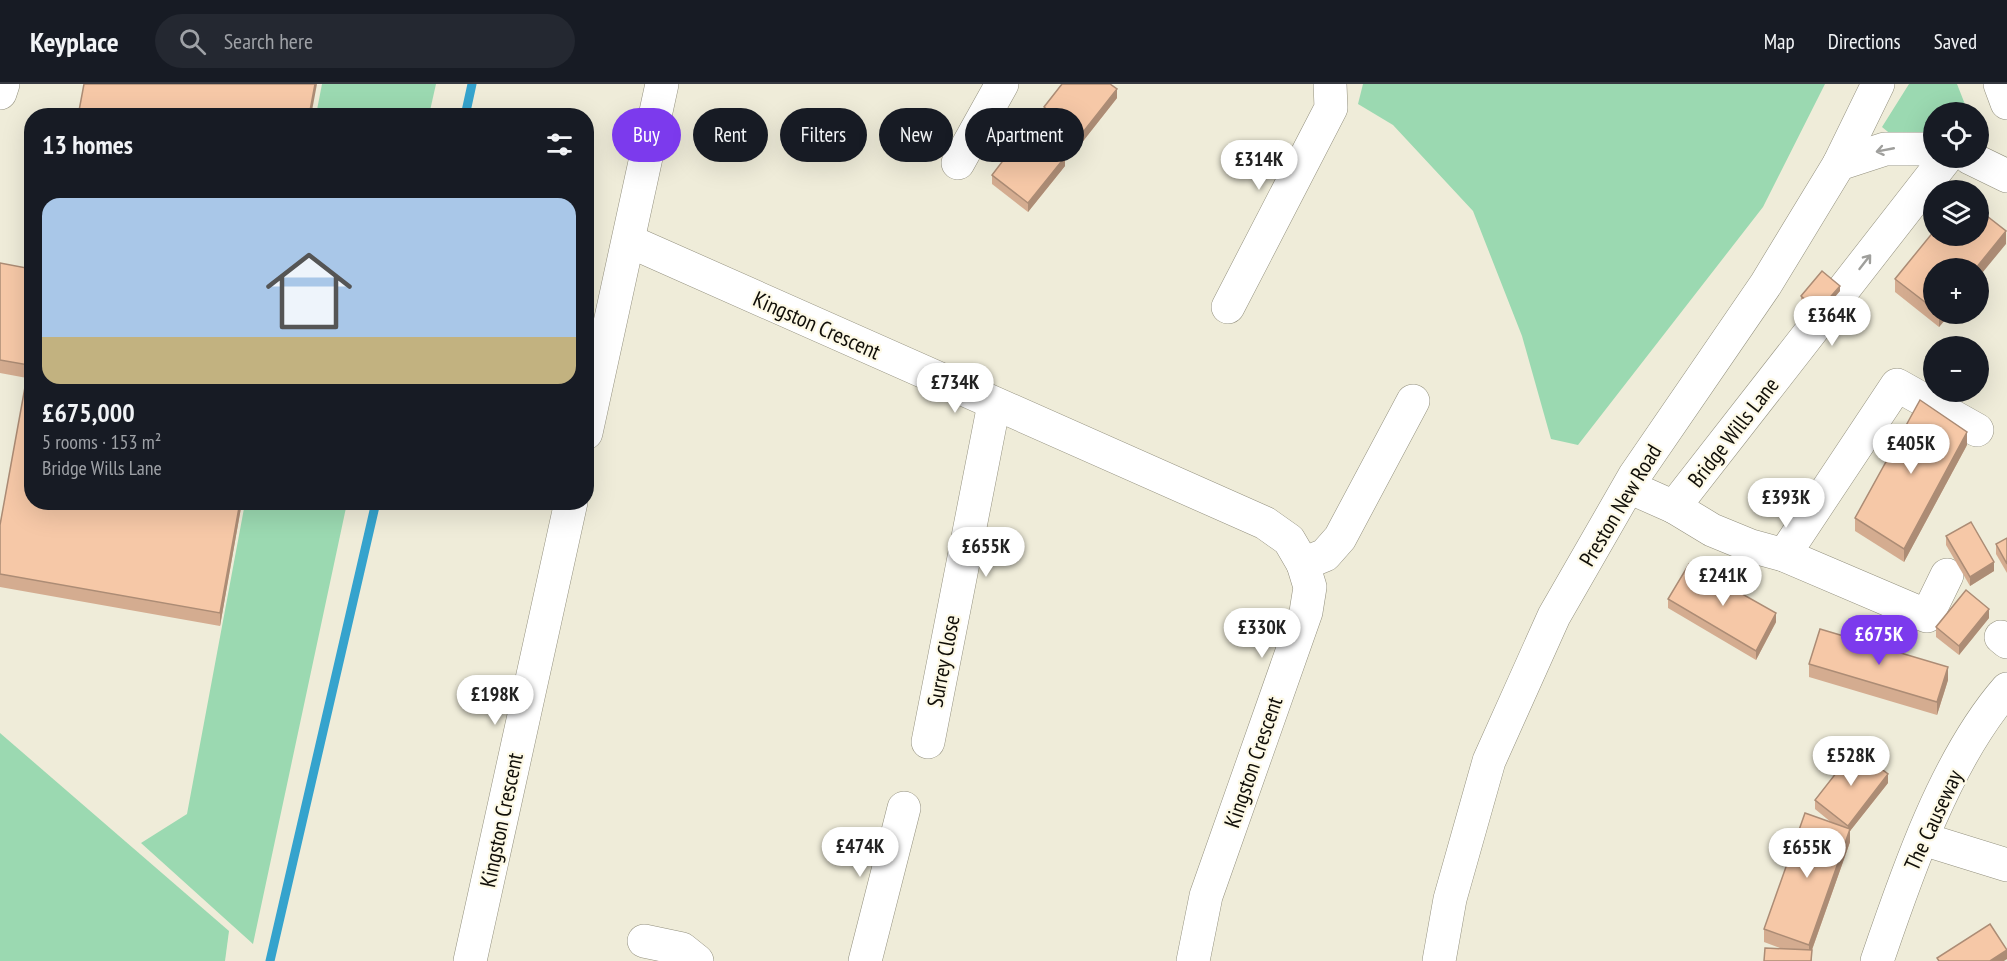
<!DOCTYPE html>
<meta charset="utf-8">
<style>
:root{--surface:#171b24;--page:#242831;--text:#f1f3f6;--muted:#9ea1a6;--line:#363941;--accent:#7c3aed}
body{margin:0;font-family:"PT Sans Narrow",sans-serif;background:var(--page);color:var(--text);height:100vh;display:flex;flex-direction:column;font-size:22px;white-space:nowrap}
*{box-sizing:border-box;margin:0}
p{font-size:20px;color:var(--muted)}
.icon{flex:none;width:33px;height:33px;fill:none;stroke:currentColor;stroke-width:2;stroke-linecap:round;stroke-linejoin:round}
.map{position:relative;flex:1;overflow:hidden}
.side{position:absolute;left:24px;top:24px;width:570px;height:402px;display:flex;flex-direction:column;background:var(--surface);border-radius:24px;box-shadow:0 6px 24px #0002}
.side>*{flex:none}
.top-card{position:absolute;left:612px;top:24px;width:570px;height:54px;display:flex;gap:12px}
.controls{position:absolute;left:1923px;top:18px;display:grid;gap:12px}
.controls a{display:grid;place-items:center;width:66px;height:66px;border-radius:50%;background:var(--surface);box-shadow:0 6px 24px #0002;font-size:30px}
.price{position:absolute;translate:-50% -51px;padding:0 14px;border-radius:21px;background:#fff;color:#222;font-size:20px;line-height:39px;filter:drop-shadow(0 2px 3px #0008)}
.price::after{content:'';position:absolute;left:50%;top:36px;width:18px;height:14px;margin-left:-9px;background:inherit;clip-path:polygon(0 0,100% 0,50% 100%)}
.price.active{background:var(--accent);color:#fff}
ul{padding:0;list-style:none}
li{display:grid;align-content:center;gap:12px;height:318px;padding:0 18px}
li+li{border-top:2px solid var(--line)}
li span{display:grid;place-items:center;height:186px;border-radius:18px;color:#555}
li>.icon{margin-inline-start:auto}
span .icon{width:108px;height:108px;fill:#fffc;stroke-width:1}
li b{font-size:26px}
h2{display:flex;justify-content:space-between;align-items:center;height:72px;padding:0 18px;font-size:26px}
.chip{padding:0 21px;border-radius:27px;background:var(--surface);box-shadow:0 6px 24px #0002;font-size:21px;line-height:54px}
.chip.active{background:var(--accent);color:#fff}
header{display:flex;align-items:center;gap:36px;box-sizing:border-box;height:84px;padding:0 30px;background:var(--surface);border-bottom:2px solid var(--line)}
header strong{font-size:28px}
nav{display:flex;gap:33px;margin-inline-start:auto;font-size:21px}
.search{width:420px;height:54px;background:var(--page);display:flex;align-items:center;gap:15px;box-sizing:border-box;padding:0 21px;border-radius:33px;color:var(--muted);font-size:22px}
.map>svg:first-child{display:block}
.green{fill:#9bd9b1}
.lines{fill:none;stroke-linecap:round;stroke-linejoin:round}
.stream{stroke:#35a3cd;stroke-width:9}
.minor-casing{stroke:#93907e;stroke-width:34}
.major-casing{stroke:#93907e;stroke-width:34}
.highway-casing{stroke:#93907e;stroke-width:34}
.minor{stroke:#fff;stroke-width:33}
.major{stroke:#fff;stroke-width:33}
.highway{stroke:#fff;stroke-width:33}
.wall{fill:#d4ac90}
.shaded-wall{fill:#ac8c75}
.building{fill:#f6c8a7;stroke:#ac8c75;stroke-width:1.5}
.oneway{stroke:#9f9f9c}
.labels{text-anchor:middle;stroke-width:4.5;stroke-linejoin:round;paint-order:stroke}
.street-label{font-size:22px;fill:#100e08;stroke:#fdf9e6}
</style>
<header>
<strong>Keyplace</strong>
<div class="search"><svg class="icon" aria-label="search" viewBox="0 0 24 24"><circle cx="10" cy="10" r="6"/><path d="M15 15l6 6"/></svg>Search here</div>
<nav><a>Map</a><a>Directions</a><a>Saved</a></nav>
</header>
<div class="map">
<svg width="2007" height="877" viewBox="0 0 2007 877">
<rect width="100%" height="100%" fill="#efecd9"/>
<g class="green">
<path d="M322,0H436L429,31H316Z"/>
<path d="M1363,0H1825L1763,123L1578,361L1551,355L1522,252L1473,127L1393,41L1358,20Z"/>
<path d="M1909,0H1957L1968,28H1934L1933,49L1893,52L1882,43Z"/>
<path d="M245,419H347L253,860L141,759L187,730Z"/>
<path d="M0,649L229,847L225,877H0Z"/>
</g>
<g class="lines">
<g class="stream">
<path d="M465,32L472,0"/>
<path d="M270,877L376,418"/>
</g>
<defs>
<g id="minor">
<path d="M0,9L3,0"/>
<path d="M958,79L1002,0"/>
<path d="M629,157L1265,439L1289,456L1303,480"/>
<path d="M1228,223L1331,24L1330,0"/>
<path d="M586,349L662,0"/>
<path d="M1629,403L1674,423L1712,446L1751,462L1784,471L1927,532L1947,491"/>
<path d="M1674,423L1946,74"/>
<path d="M1784,471L1897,301L1977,346"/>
<path d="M2001,553L2007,558"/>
<path d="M928,658L994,320"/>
<path d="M1923,755L2007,781"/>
<path d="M644,857L682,865L697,877"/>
<path d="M470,877L571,418"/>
<path d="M865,877L904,724"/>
<path d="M1193,877L1206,812L1306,528L1310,503L1303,480L1325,471L1340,454L1413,317"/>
<path d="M1877,877C1907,789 1946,675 2007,605"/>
</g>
<g id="major">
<path d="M2000,0L2007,19"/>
<path d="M1970,74L2007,92"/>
<path d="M1839,80L1885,65H1934"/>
</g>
<path id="highway" d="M1439,877L1450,815L1489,677L1554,532L1635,391L1766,200L1839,80L1878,0"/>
</defs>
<use href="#minor" class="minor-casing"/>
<use href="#major" class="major-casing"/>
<use href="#highway" class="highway-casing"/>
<use href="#minor" class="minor"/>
<use href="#major" class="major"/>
<use href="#highway" class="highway"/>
</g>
<g class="wall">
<path d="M1117,14L1080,61L1044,32V23Z"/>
<path d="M1065,82L1028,128L992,100V91Z"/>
<path d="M2006,160L1934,184V230H1950L1939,243L1895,208V195Z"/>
<path d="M0,179L32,185V418H242L220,542L0,503V441L27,294L0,289Z"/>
<path d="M1840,207L1818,232L1801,217V212Z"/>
<path d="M1967,361L1904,478L1855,447V434Z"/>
<path d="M1946,452L1994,487L1970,502L1946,461Z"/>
<path d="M2007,454V489L1996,470V460Z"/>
<path d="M1668,515L1776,538L1756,576L1668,524Z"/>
<path d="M1989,534L1959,571L1936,553V543Z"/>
<path d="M1809,580L1948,596L1937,631L1809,593Z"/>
<path d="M1888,699L1850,747V758L1812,866V877H1764L1783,865L1764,858V845L1832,739L1815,725V716Z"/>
</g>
<g class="shaded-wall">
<path d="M315,0H317L311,32H309Z"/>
<path d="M1117,5V14L1080,61V52Z"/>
<path d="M1065,73V82L1028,128V119Z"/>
<path d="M2006,147V160L1978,194V184H1976Z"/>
<path d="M1840,202V207L1818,232V227Z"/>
<path d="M1939,230H1950L1939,243Z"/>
<path d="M1967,348V361L1904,478V465Z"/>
<path d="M240,418H242L220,542V529Z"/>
<path d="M1994,478V487L1970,502V493Z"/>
<path d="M1989,525V534L1959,571V562Z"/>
<path d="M1776,529V538L1756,576V567Z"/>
<path d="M1948,583V596L1937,631V618Z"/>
<path d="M1888,690V699L1850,747V758L1809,874V861L1848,751V742Z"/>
<path d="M2007,866V875L2004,877H1990Z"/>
</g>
<g class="building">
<path d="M84,0H315L309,32H78Z"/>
<path d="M1062,0H1110L1117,5L1080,52L1044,23Z"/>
<path d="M1028,44L1065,73L1028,119L992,91Z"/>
<path d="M1978,125L2006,147L1976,184H1934V225L1895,195L1934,147V152H1978Z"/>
<path d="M0,179L32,185V418H240L220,529L0,490V441L29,281L0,276Z"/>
<path d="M1822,187L1840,202L1818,227L1801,212Z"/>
<path d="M1920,316L1967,348L1904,465L1855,434Z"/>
<path d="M1971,438L1994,478L1970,493L1946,452Z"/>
<path d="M2007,454V480L1996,460Z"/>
<path d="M1689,480L1776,529L1756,567L1668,515Z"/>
<path d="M1966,506L1989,525L1959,562L1936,543Z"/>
<path d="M1820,545L1948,583L1937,618L1809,580Z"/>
<path d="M1855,665L1888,690L1848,742L1815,716Z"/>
<path d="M1805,729L1850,745L1809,861L1764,845Z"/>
<path d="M1990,840L2007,866L1990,877H1939L1937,874Z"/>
<path d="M1765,864L1812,866L1811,877H1764Z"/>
</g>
<defs><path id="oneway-shaft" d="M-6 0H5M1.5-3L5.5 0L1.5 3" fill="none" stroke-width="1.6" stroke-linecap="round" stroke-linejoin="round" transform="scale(1.5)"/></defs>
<g class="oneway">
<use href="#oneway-shaft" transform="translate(1885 66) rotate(169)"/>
<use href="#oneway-shaft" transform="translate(1865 178) rotate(-52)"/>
</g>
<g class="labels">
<g class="street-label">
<text transform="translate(817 241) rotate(24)" y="8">Kingston Crescent</text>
<text transform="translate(1733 348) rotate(-52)" y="8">Bridge Wills Lane</text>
<text transform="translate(1620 421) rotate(-59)" y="8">Preston New Road</text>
<text transform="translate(943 577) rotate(-79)" y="8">Surrey Close</text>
<text transform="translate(1253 678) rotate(-71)" y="8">Kingston Crescent</text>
<text transform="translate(501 736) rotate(-78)" y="8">Kingston Crescent</text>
<text transform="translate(1933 736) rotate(-65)" y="8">The Causeway</text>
</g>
</g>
</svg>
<div class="controls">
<a><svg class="icon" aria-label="locate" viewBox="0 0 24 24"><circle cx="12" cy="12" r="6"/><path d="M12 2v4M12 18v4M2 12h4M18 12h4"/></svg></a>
<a><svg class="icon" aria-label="layers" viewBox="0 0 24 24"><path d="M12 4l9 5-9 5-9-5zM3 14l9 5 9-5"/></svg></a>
<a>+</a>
<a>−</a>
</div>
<b class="price" style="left:1259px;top:107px">£314K</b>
<b class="price" style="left:1832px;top:263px">£364K</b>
<b class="price" style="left:955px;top:330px">£734K</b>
<b class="price" style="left:1911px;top:391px">£405K</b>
<b class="price" style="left:1786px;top:445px">£393K</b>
<b class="price" style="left:986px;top:494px">£655K</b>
<b class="price" style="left:1723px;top:523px">£241K</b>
<b class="price" style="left:1262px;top:575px">£330K</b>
<b class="price active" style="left:1879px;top:582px">£675K</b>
<b class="price" style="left:495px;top:642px">£198K</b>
<b class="price" style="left:1851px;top:703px">£528K</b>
<b class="price" style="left:860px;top:794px">£474K</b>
<b class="price" style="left:1807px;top:795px">£655K</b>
<div class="top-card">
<a class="chip active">Buy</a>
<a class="chip">Rent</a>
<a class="chip">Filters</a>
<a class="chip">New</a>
<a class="chip">Apartment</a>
</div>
<section class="side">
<h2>13 homes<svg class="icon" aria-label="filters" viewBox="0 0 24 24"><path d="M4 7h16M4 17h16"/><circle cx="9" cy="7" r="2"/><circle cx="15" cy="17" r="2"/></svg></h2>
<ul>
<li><span style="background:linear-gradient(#a9c7e8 75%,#c2b280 0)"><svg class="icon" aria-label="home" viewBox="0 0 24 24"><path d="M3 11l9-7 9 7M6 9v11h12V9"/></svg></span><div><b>£675,000</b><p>5 rooms · 153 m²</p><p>Bridge Wills Lane</p></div></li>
</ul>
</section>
</div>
